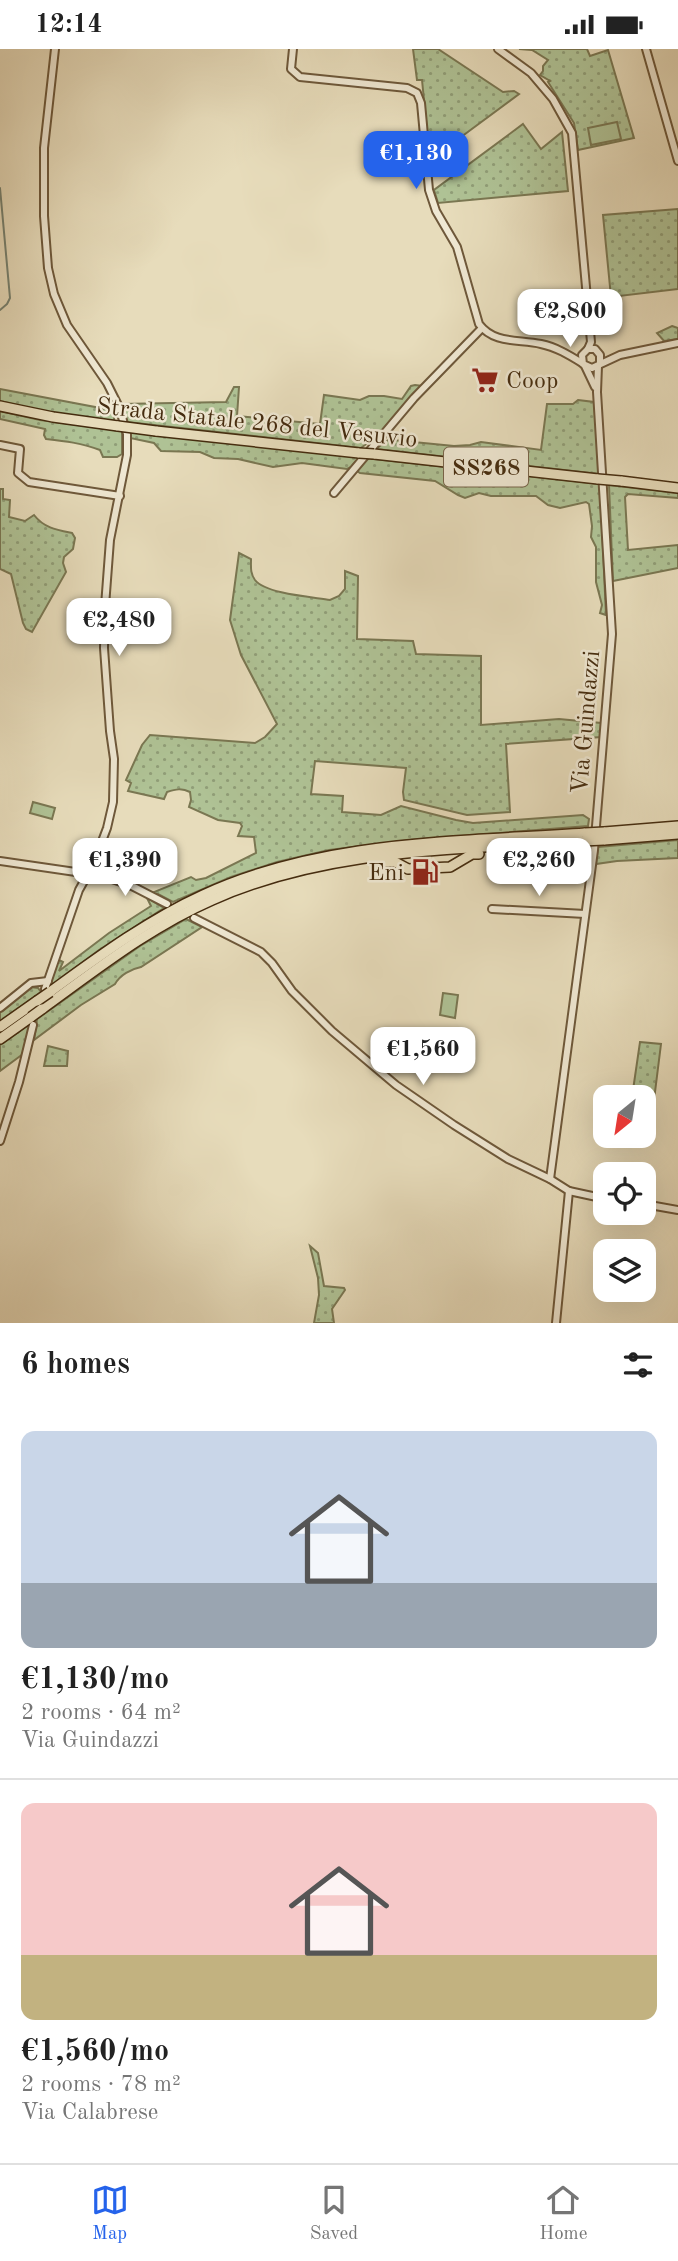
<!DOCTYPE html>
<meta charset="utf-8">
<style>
:root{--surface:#fff;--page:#f6f6f6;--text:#222;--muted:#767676;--line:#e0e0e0;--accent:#2563eb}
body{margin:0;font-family:"Old Standard TT",serif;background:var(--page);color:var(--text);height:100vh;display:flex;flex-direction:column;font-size:26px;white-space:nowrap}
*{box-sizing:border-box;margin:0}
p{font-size:23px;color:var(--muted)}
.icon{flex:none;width:38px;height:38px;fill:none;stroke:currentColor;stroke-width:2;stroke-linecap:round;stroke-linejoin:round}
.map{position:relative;height:1274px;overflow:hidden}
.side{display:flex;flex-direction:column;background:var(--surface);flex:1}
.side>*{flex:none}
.needle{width:46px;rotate:210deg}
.tools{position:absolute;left:593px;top:1036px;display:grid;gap:14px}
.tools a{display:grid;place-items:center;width:63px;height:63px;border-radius:14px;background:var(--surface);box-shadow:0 7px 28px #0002;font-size:35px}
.price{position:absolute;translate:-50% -60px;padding:0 16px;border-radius:14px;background:#fff;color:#222;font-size:23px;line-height:46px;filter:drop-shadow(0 2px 4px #0008)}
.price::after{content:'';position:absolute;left:50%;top:42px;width:21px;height:16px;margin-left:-10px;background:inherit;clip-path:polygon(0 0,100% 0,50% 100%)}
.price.on{background:var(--accent);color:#fff}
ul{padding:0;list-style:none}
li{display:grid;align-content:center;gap:14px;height:371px;padding:0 21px}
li+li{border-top:2px solid var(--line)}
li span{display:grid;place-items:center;height:217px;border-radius:14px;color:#555}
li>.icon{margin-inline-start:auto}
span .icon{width:126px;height:126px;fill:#fffc;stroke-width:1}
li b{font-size:30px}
h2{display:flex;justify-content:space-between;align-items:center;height:84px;padding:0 21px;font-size:30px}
.status{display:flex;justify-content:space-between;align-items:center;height:49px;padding:0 35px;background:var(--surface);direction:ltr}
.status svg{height:19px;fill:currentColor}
.tab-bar{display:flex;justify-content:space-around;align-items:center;height:98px;border-top:2px solid var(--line);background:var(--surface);font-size:19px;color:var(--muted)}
.tab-bar a{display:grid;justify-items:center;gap:4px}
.tab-bar .on{color:var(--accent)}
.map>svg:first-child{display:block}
.grass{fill:url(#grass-dots);stroke:#7a7752;stroke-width:2}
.pitch{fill:#afc295;stroke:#7a7752;stroke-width:2}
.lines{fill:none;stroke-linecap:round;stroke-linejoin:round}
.stream{stroke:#768271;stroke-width:2}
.minor-casing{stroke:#6e583a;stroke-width:10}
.highway-casing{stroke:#452c0f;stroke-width:12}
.minor{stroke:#efe8d3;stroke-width:6}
.highway{stroke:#e7dcbb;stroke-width:9}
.highway-bridge-casing{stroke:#452c0f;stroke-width:12;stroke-linecap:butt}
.highway-bridge{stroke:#e7dcbb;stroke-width:9}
.labels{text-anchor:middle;stroke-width:5;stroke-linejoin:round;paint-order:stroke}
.shield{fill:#efe8d3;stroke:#78644a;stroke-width:2}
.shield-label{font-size:23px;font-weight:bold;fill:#452c0f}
.poi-label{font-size:24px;fill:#452c0f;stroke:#efe8d3;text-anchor:start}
.street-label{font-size:24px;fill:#452c0f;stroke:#efe8d3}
</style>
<div class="status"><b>12:14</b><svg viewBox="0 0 49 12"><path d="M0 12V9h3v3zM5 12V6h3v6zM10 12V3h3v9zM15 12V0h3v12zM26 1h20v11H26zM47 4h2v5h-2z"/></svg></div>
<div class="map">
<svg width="678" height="1274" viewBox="0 0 678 1274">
<defs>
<pattern id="grass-dots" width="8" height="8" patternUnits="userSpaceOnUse" patternTransform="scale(1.75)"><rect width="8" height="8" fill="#afc295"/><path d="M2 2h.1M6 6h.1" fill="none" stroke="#909e78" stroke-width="1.8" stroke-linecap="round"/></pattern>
</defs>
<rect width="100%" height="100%" fill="#e7dcbb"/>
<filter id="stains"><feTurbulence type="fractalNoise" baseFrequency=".00286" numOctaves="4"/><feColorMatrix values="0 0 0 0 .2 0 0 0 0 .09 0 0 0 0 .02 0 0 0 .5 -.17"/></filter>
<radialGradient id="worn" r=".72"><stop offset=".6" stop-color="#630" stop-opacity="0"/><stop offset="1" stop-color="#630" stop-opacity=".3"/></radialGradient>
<g class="grass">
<path d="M413,0H438L503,43L514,42L519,45L430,111L422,31H417Z"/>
<path d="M519,0H587L590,7L608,1L634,89L578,101L574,74L548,33L550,32L540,26L543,22V17L548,11L532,1Z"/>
<path d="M523,75L541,100L562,83L568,142L438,154L434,141Z"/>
<path d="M678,160V240L611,248L603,166Z"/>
<path d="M672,277L678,279V290L664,292L657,284Z"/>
<path d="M415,336L423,337L375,392H370L361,399L127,373L121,355L226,353L234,338H239L237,367L320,375L324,346L360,351L369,347H384L402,350L411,337Z"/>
<path d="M0,340L116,362L118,367L114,368V372L45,363L0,352Z"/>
<path d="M578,351L594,353L600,425L376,400L388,391H393L454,397L470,396L481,393L541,401L547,355H573Z"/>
<path d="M0,362L40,371L122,382V405L117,408H103L100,401C82,394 64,392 46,390L44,386L45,380L0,370Z"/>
<path d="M129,383L360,408L351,418L347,420L302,414L273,418L238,410L214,409L200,403L161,402L154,394L130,389Z"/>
<path d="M365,409L600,435L606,566L600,564L602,556L596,533V498L591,488L592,477L589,455L586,453L560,459L548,456L536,447H491L479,444L465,449L458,446L435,432L360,424L357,422V418Z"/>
<path d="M609,436L678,444V449L628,445L625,448L628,501L678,496V519L613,532Z"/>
<path d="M0,440H3V450L10,451L9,468L25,472L34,466C44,479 57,481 72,484L75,489L73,500L64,508L63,514L66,523L32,583L26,580L23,574L11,525L0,520Z"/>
<path d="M239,504L251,510C251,518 250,524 255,531C266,545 312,548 330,551L339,547L345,540V522L358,527L357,590L413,592L416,605L481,607V676L559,670L601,674V688L506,695L510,763L467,766L404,751L403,743L406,719L315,712L311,745L343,747L342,763L381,766L401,757L456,771L473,774L583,766L589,770L588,777L410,791L329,801L277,813L231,828L173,853L154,843L191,828L196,831L206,829L256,804L254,788L238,787L242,777L240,774L218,771L189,758L191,751L190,743C182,739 176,740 167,743L164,750L128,742L131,734L126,731L142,696L150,686L255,694L265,688L277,675L241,606L230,571Z"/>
<path d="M678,791V809L617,812L596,815L598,798Z"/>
<path d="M147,849L164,859L99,901L48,939L57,910L63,913L59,922L109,884L151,857Z"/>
<path d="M186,870L202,878L141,918C131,920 120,926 115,935L81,956L34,991L37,970L140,897Z"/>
<path d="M30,938L38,939L41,943L0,973V961Z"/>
<path d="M31,974L23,1005L0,1022V996Z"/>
<path d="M640,993L661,995L650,1083L644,1082V1048H632Z"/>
<path d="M48,997L68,1002L67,1017H44Z"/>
<path d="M310,1197L318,1204L324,1237L344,1239L345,1241L332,1260L334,1274H314L319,1246L318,1229Z"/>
</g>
<g class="pitch">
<path d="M617,73L621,90L591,96L588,79Z"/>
<path d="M33,753L55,759L52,770L30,764Z"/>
<path d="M443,944L458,946L455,969L440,966Z"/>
</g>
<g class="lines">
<path class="stream" d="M0,139L10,249L7,255L0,261"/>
<defs>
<g id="minor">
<path d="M293,0L291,20L300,28L407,39L417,44L421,54L429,141L436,162L457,198L479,275C494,295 518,290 541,295C556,298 569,306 582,314"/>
<path d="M498,0L531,24L553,50L572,84L591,293L588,300"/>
<path d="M646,0L678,112"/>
<path d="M600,313V306L595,300H588L582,306L583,315L592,319L620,306L678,294"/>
<path d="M585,317L595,338"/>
<path d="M0,396L20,400L18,424L29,433L120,447"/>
<path d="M334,444L414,349L482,279"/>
<path d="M0,812L103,827L130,836L167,855"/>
<path d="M492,860L585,865"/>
<path d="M194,869L261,903L272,914L292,942L332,982L396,1036L454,1076L508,1110L550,1130L569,1142L606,1150"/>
<path d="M45,940L79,841L93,816L107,779L113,753L114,710L110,682L104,599L105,557L110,491L127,406V385L119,358L107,334L67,276L54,245L48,219L44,167V99L55,0"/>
<path d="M0,959L31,934L48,932"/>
<path d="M0,1092L19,1033L33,976"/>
<path d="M550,1130L594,801L612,585L597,343L598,317"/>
<path d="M644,1155L678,1161"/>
<path d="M556,1274L569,1142"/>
</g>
<g id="highway">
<path d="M0,357L53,368L118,377"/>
<path d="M156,382L359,404"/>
<path d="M374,405L598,430"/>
<path d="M621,432L678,439"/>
<path d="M604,783L678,777"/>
<path d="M604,791L678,785"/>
<path d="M376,813H395L408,820L450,818L472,805H479"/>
<path d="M50,943C98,908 148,871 203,846C322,791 457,793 585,784"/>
<path d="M42,960C96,921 150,878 212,851C328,799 458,801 583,792"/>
<path d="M0,978L37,952"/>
<path d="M0,990L31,968"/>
</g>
</defs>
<use href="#minor" class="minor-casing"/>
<use href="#highway" class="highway-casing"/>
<use href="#minor" class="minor"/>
<use href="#highway" class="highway"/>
<defs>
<g id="highway-bridge">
<path d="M118,377L156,382"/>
<path d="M359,404L374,405"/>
<path d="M598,430L621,432"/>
<path d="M585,784L604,783"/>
<path d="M583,792L604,791"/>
<path d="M37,952L50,943"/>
<path d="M31,968L42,960"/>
</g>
</defs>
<use href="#highway-bridge" class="highway-bridge-casing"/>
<use href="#highway-bridge" class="highway-bridge"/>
</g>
<defs>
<symbol id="supermarket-bare" viewBox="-9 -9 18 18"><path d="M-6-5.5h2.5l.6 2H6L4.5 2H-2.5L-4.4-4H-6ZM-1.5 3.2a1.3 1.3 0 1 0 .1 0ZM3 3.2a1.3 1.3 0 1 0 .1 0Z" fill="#8f2418" stroke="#efe8d3" stroke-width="2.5" paint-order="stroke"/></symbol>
<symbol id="fuel-bare" viewBox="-9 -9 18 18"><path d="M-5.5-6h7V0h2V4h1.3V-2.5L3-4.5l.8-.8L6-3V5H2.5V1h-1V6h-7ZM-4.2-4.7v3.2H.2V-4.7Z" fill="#8f2418" stroke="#efe8d3" stroke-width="2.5" paint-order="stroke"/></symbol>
</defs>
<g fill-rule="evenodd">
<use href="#supermarket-bare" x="466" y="312" width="38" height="38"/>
<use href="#fuel-bare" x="406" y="804" width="38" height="38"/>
</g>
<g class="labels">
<rect class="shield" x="444" y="398.5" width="84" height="39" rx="5"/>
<g class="shield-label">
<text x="486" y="426">SS268</text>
</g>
<g class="poi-label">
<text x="506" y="339">Coop</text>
<text x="404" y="831" text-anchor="end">Eni</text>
</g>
<g class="street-label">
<text transform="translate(257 373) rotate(6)" y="8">Strada Statale 268 del Vesuvio</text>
<text transform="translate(585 673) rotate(-85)" y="8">Via Guindazzi</text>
</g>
</g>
<rect width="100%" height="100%" filter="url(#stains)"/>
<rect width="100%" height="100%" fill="url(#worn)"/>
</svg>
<div class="tools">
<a><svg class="needle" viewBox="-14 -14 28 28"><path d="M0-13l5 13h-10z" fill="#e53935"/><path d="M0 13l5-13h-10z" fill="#767676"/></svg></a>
<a><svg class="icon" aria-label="locate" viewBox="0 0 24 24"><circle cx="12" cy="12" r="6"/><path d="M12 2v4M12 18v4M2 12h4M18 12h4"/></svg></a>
<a><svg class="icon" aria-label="layers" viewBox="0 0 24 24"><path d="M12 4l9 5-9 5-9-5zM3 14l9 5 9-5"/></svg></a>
</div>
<b class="price on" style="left:416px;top:142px">€1,130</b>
<b class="price" style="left:570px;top:300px">€2,800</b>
<b class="price" style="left:119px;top:609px">€2,480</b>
<b class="price" style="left:125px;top:849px">€1,390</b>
<b class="price" style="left:539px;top:849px">€2,260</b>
<b class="price" style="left:423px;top:1038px">€1,560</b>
</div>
<section class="side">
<h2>6 homes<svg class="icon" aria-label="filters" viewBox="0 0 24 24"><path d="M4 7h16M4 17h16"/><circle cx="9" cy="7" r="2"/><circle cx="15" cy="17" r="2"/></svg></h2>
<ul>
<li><span style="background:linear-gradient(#c9d6e8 70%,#9aa5b1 0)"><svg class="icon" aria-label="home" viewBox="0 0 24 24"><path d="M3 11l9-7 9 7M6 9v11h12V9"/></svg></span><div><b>€1,130/mo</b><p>2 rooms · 64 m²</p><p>Via Guindazzi</p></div></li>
<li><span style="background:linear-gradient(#f6c9c9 70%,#c2b280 0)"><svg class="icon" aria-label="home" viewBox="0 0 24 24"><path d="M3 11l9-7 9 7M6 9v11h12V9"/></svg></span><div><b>€1,560/mo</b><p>2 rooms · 78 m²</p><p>Via Calabrese</p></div></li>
</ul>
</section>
<nav class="tab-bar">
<a class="on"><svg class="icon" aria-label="map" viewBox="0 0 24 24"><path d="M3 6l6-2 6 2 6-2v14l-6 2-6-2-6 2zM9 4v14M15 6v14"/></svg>Map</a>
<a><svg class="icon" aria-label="saved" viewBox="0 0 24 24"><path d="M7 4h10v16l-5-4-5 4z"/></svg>Saved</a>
<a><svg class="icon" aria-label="home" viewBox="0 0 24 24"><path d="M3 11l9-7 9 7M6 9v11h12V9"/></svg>Home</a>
</nav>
